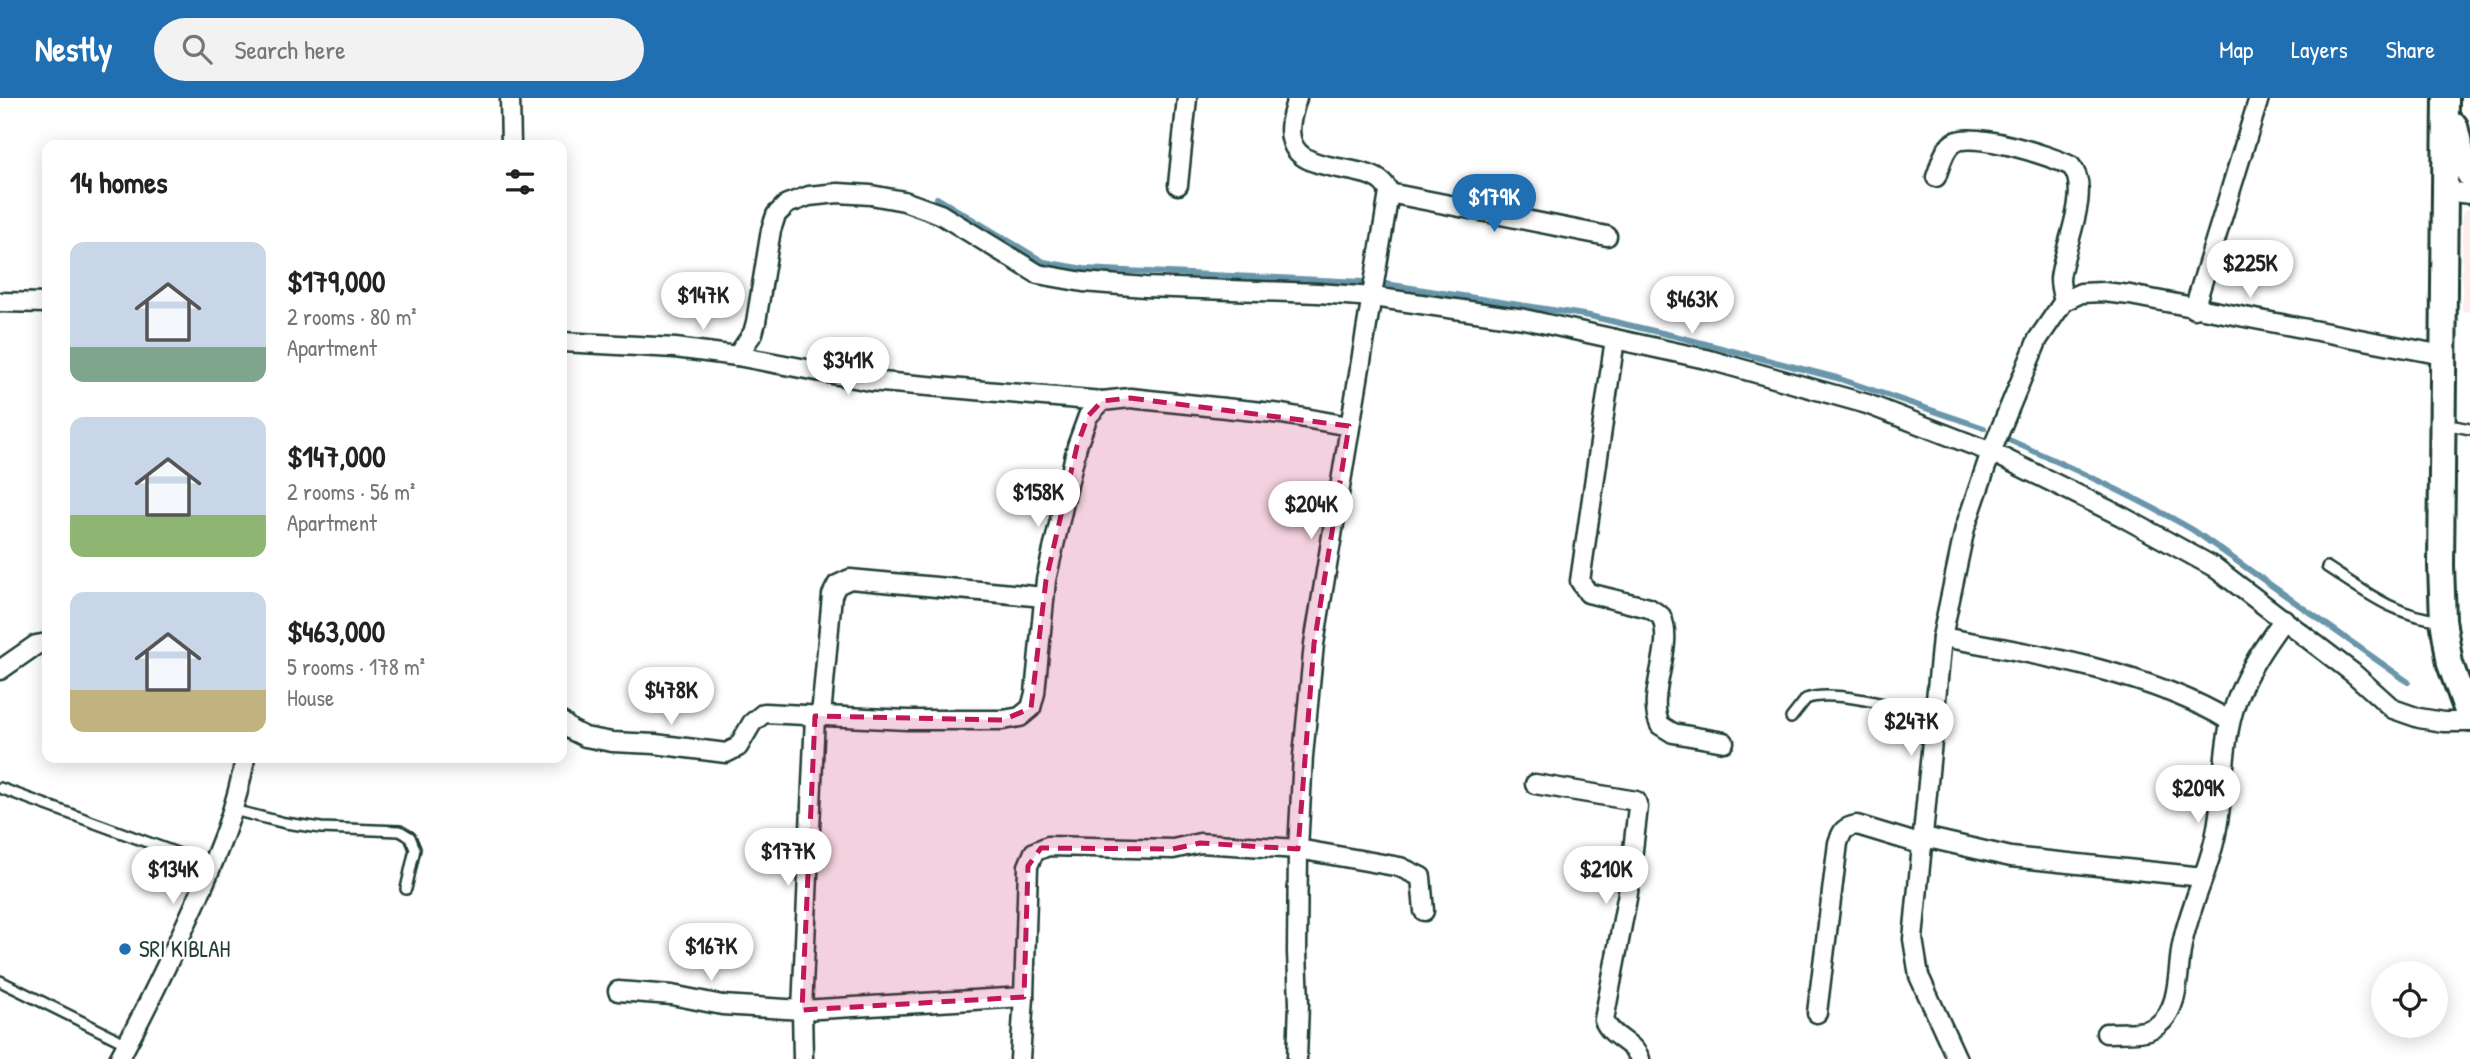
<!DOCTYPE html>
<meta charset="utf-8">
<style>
:root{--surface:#fff;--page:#f2f2f2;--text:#222;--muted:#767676;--accent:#1f6fb2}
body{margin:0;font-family:"Patrick Hand",sans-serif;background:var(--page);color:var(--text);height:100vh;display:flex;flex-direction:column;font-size:26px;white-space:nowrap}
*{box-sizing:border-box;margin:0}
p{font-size:23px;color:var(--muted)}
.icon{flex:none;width:38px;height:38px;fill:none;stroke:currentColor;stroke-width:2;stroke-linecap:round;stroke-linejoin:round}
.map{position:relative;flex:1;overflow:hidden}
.drawer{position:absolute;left:42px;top:42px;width:525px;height:623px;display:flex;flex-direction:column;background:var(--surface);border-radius:14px;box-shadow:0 4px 18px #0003}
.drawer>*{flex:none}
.controls{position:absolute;left:2371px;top:863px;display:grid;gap:14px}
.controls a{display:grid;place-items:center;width:77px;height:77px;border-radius:50%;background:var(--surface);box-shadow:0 4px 18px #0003;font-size:35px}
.price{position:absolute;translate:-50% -60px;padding:0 16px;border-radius:24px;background:#fff;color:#222;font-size:23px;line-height:46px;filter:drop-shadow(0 2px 4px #0008)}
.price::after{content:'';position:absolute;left:50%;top:42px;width:21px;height:16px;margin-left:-10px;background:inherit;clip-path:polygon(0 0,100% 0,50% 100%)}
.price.active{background:var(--accent);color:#fff}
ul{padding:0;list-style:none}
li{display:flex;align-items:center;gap:21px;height:175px;padding:0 28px}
li span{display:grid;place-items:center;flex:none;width:196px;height:140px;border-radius:14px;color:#555}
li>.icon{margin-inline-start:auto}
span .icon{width:84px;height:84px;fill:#fffc;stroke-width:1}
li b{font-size:30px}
h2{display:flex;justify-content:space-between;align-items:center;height:84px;padding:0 28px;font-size:30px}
header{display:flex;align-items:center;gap:42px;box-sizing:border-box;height:98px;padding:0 35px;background:var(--accent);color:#fff}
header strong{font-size:33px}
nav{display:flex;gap:38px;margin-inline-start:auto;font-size:24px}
.search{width:490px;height:63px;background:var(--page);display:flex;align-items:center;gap:18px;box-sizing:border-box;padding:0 24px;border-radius:38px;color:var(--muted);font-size:26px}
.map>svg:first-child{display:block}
.built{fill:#fdeeed}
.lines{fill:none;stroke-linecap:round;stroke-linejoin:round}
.stream{stroke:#6996aa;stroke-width:6}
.service-casing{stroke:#1f3d34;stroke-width:14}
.minor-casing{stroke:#1f3d34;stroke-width:23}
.secondary-casing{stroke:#1f3d34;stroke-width:30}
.service{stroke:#fff;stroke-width:9}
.minor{stroke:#fff;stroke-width:18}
.secondary{stroke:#fff;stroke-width:24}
.marked{fill:#c2185b;fill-opacity:0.2;stroke:#c2185b;stroke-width:5;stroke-dasharray:14 9;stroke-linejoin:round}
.poi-dot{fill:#1f6fb2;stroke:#fff;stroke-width:2.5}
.labels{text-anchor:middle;stroke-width:5;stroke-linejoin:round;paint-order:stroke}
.poi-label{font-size:23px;fill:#1f3d34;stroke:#fff;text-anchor:start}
</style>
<header>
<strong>Nestly</strong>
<div class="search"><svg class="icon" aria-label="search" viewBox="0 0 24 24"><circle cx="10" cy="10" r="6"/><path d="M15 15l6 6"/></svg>Search here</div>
<nav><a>Map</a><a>Layers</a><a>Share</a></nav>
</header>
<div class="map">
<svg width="2470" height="961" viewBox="0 0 2470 961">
<rect width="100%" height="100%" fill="#fff"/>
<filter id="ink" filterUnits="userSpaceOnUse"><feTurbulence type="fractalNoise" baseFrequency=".0143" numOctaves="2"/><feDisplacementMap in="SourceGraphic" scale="14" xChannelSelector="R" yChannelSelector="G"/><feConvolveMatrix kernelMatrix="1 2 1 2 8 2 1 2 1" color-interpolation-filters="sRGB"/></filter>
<g filter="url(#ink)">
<path class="built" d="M2470,110V214L2462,213V114Z"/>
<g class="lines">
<g class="stream">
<path d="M937,100L1044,164L1084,171L1363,184"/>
<path d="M1386,186L1590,218L1679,239L1837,280L1984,330"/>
<path d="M2009,342C2072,370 2134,398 2193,432L2408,584"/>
</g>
<defs>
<g id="service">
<path d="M2444,326L2470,331"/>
<path d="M2327,469C2364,493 2397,519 2441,522"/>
<path d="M1791,620L1806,601C1832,590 1905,611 1934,618"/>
<path d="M0,690L212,768"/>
<path d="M233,712L285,725L321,730L400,733L410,739L415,751L406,791"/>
<path d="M0,883L127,946"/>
</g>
<g id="minor">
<path d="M510,0L511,47"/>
<path d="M1297,0C1293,14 1287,30 1292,44C1304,81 1380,61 1389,95L1314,546L1303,658L1298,751L1297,854L1299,905L1297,961"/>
<path d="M1936,79C1940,69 1943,52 1953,45C1971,32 2051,58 2071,68C2093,92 2062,153 2060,181C2060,188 2062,196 2064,203"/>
<path d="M1178,87L1187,0"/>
<path d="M2444,93L2470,96"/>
<path d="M1389,95L1607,138"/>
<path d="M0,204L47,205"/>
<path d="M2194,211L2259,0"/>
<path d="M1615,241L1580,483L1588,495L1649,510L1661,518C1676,549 1645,596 1660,627L1673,635L1724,644"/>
<path d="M562,244L675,250L737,258L870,283L1102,303"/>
<path d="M2443,257L2130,197L2103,194L2081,195L2064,203L2038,241L1991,354L2121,418L2214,469L2353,575L2393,611L2419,620L2443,624H2470"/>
<path d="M737,258L753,235L756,224L771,132L776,117L787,106L809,98L838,95L871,97L904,103L940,116L1038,176L1083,184L1145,189L1318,195L1373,199L1524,221L1706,261L1867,306L1991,354L1965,430L1942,539L1913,841L1919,878L1957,961"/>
<path d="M1942,539C2032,555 2152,575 2230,623"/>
<path d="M0,572L36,547L47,545"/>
<path d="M821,618L832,497L837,487L850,481L1044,499"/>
<path d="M562,624L571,632L585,639L612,644L655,646L726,655L738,649L752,625L764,615L907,622H1003L1020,619L1031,610L1035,595L1046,482L1077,348L1088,318L1102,303L1130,300L1282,316L1349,328"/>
<path d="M1535,686L1636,703L1638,709L1628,795L1604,922C1611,940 1633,943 1640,961"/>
<path d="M1924,739L2011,759L2203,779"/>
<path d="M618,893L672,897L722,907L802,912L1024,899L1028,768L1034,754L1048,748L1173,751L1200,745L1298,751L1400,769L1421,779L1424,813"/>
<path d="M1817,915L1838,745C1842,733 1844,729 1857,727L1923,747"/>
<path d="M2106,935C2122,934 2145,937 2158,927C2181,910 2177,871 2182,847C2189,810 2207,777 2215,740C2225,696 2221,647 2236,604C2247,573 2265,547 2284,521"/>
<path d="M119,961C148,908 172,857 197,802C217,756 237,710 245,660"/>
<path d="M803,961L802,912L815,618"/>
<path d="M1020,961L1024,899"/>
</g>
<g id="secondary">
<path d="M2446,0L2441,468L2443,522L2450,566L2470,621"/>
<path d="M2455,28L2464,67L2470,77"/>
</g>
</defs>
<use href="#service" class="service-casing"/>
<use href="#minor" class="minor-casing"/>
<use href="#secondary" class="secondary-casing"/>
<use href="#service" class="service"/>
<use href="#minor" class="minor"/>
<use href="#secondary" class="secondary"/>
</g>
</g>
<path class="marked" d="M1130,300L1349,328L1314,546L1298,751L1200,745L1173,751L1041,750L1028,768L1024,899L802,912L815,618L1003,622L1031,610L1046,482L1077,348L1088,318L1102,303Z"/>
<circle class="poi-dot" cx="125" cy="851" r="7"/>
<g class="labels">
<g class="poi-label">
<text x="139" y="859">SRI KIBLAH</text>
</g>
</g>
</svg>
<div class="controls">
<a><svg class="icon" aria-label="locate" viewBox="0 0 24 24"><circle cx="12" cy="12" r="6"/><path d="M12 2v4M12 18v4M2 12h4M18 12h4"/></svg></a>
</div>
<b class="price active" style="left:1494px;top:136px">$179K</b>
<b class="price" style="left:2250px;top:202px">$225K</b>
<b class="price" style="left:703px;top:234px">$147K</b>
<b class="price" style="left:1692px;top:238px">$463K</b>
<b class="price" style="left:848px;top:299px">$341K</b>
<b class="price" style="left:1038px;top:431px">$158K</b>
<b class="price" style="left:1311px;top:443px">$204K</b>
<b class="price" style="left:671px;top:629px">$478K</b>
<b class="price" style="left:1911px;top:660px">$247K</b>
<b class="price" style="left:2198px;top:727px">$209K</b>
<b class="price" style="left:788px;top:790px">$177K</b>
<b class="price" style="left:173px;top:808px">$134K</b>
<b class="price" style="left:1606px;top:808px">$210K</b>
<b class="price" style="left:711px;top:885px">$167K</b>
<section class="drawer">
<h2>14 homes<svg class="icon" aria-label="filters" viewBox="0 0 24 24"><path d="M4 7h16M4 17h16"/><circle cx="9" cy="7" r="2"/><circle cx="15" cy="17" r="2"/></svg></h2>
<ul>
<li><span style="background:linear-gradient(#c9d6e8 75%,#7fa58c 0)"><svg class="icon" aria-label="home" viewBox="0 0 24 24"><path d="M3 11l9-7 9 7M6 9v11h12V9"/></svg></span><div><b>$179,000</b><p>2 rooms · 80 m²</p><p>Apartment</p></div></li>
<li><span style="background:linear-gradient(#c9d6e8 70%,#8fb573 0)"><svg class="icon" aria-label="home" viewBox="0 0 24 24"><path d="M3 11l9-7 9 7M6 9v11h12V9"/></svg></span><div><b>$147,000</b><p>2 rooms · 56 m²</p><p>Apartment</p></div></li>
<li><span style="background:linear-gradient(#c9d6e8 70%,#c2b280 0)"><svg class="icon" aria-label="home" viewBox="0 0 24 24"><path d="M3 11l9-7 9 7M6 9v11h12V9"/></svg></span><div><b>$463,000</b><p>5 rooms · 178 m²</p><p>House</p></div></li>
</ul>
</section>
</div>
